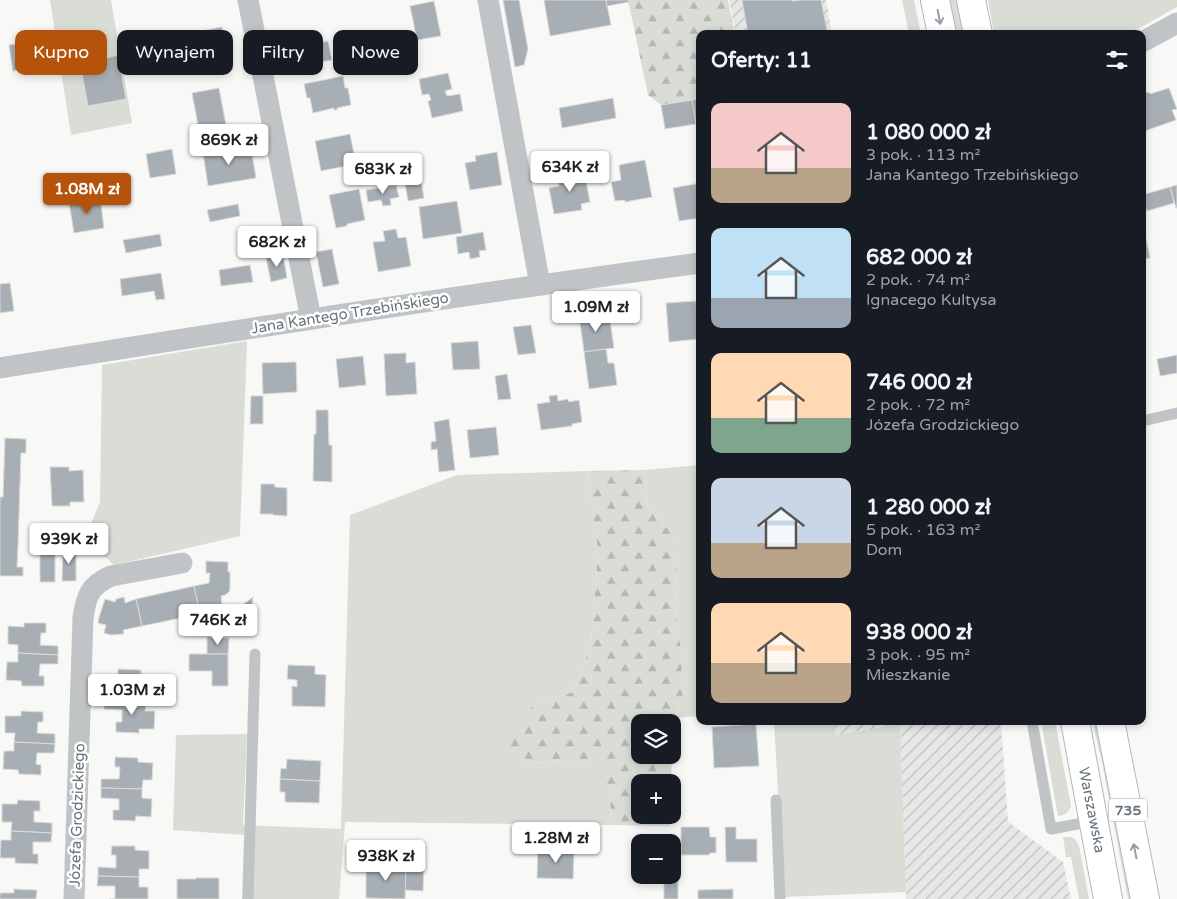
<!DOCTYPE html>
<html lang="pl">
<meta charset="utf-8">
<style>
:root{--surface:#171b24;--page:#20242c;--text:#f1f3f6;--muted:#9ea1a6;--accent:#b45309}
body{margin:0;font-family:"Varela Round",sans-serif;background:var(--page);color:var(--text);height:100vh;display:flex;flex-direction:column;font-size:19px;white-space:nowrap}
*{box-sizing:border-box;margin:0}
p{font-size:16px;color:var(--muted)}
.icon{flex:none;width:28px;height:28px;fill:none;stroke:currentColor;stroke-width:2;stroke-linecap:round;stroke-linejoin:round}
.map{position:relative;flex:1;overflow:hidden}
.drawer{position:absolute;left:696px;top:30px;width:450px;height:695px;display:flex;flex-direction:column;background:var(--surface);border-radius:10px;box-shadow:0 2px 8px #0003}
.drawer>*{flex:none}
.guide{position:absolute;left:15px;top:30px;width:475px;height:45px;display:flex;gap:10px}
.buttons{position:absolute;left:631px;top:714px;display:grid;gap:10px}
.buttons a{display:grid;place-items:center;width:50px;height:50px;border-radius:10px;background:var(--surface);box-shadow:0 2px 8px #0003;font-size:25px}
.price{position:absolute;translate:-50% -42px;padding:0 11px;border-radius:5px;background:#fff;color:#222;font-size:16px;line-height:32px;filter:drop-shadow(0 1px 2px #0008)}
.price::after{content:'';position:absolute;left:50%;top:30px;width:15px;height:11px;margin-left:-8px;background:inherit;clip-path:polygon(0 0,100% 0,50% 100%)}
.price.active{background:var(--accent);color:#fff}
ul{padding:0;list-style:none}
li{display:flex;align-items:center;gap:15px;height:125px;padding:0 15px}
li span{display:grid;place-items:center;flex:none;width:140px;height:100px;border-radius:10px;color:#555}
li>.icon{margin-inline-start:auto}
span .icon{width:60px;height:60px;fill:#fffc;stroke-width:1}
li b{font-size:21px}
h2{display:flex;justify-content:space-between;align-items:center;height:60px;padding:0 15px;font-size:21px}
.pill{padding:0 18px;border-radius:10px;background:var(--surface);box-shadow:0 2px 8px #0003;font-size:18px;line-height:45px}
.pill.active{background:var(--accent);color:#fff}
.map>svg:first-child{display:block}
.industrial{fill:url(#industrial-furrows)}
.green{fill:#d9ddd6}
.forest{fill:url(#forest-firs)}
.building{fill:#a8afb4;stroke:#dadad9}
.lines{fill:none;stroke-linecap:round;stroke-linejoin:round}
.primary-casing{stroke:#b4b8bb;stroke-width:30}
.service{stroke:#c0c4c7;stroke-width:11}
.minor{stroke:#c0c4c7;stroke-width:21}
.primary{stroke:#fff;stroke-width:28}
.oneway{stroke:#949ea4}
.labels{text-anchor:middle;stroke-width:5;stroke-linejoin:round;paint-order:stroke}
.shield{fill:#fff;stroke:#949ea4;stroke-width:1}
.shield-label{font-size:14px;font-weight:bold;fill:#66757d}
.street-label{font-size:15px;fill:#66757d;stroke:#fff}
</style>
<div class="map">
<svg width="1177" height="899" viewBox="0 0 1177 899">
<defs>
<pattern id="industrial-furrows" width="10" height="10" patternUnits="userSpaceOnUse" patternTransform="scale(1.25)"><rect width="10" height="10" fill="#e6e7e6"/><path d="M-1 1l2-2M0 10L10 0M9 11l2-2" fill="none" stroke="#bec0c0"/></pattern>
<pattern id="forest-firs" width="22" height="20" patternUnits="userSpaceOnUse" patternTransform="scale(1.25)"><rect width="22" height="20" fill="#d9ddd6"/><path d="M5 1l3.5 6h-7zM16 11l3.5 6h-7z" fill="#b4b8b3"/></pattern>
</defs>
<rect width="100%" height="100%" fill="#f8f8f6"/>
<g class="industrial">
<path d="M729,0H826L832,34H736Z"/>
<path d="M834,721H1001L1008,822L1063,862L1071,899H906L900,724L836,735Z"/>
</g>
<g class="green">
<path d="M50,0H111L132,123L71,135Z"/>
<path d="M902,0H914L921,34H909Z"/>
<path d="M947,0H959L965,34H954Z"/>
<path d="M988,0H1177V7L1129,34H994Z"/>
<path d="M247,341L240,536L114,565L85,539L100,502L102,365Z"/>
<path d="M700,465V716L673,718L683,703L681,653L675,601L678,558L675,537L648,507L644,470Z"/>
<path d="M587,471L598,550L591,645L573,692L532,706L519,764L563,761L603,766L610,793L611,825L345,822L339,899H242L244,835L173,830L176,735L247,734L243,825L341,829L350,515L457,475Z"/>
<path d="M774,721H834L836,735L900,724L906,892L784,897Z"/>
<path d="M1041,721H1055L1071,806C1068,813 1066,815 1058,816Z"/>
<path d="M1092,721H1099L1133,899H1128L1102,762Z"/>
<path d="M1063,837H1070L1075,839L1079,846L1089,899H1079L1071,857H1066Z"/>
</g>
<g class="forest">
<path d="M628,0H728L735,34H700V98L661,105L648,95Z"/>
<path d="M644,470L648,507L675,537L678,558L675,601L681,653L683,703L673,718V744L672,722H640V755H672L671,782H640V815H670V826L611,825L610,793L602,766L563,761L519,764L505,750L532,706L573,692L591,645L598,550L587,471Z"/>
</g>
<g class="building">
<path d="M503,0H519L528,49L524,65L515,67Z"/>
<path d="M544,0H606L611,25L550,36Z"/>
<path d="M606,0H628L629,2L607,6Z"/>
<path d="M742,0H792V1L801,0H821L828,34H748Z"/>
<path d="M434,1L441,36L417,40L410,6Z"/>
<path d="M222,27L227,53L212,56V60L186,65L181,35Z"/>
<path d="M40,40L44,66L13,71L9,45Z"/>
<path d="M328,41L332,60L309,64L305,51L321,48L320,43Z"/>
<path d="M91,50L93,64L103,61L102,59L118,55L126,99L88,106L78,53Z"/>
<path d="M448,73L452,89L445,91L447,96L460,94L463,111L432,118L428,101L431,100L429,94L422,95L419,79Z"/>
<path d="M343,76L345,88H348L351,105L337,108V110H334V108L313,113L310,98H307L304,84Z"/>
<path d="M219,88L226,125L199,130L192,93Z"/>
<path d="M1169,88L1177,109L1172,110L1176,120L1142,132V94L1149,92L1150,94Z"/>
<path d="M613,98L616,118L562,128L559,108Z"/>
<path d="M700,98V123L696,124L692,100Z"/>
<path d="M692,100L696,124L665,129L661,105Z"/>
<path d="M350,134L356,164L321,171L315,141Z"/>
<path d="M251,148L256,178L208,186L203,153L231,149V151Z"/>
<path d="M172,149L176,174L150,178L146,154Z"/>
<path d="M497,152L502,185L470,190L465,163L476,161L475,156Z"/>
<path d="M645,160L652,197L625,202V200L615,201L611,182L621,180L619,165Z"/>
<path d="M584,171L590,202L581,204L582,210L554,214L549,188L559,186L557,176Z"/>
<path d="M420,174L424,198L408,201L404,177Z"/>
<path d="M700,183V218L679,221L673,188Z"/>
<path d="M396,185L399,197L390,199L391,205L383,206L381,200L368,202L366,190Z"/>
<path d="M1177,185V208H1176L1170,187Z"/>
<path d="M1170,187L1174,203L1147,211L1142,195Z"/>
<path d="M359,189L365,220L347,224V226L336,228L329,195Z"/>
<path d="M100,197L104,228L74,233L69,202Z"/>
<path d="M457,201L462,233L423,239L419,207Z"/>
<path d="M238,204L240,216L210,222L207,210Z"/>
<path d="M396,229L398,238L406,237L411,266L378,272L373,242L385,241L383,231Z"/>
<path d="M1142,229H1144L1150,258L1142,259Z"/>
<path d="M483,232L486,250L479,251L480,257L470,259L469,252L458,254L456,237Z"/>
<path d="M160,234L162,246L126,253L123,240Z"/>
<path d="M332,249L339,284L323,287L316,252Z"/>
<path d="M283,255L287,278L271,282L266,258Z"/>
<path d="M250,265L253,282L221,286L219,270Z"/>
<path d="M161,273L165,299L156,300L154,291L122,296L120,279Z"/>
<path d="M10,283L14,311L0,313V284Z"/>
<path d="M696,301L699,339L669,342L666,303Z"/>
<path d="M589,313L590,317L609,314L614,348L584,352L579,315Z"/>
<path d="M531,325L536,353L518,355L513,327Z"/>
<path d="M478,341L480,369L453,370L451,343Z"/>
<path d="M606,349L608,363H614L617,385L589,389L584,352Z"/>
<path d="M406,353V363L415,362L417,394L386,396L384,354Z"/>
<path d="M1177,355V373L1160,376L1157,359Z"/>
<path d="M363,356L366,385L339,388L336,359Z"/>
<path d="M296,362L297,392L263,394L262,363Z"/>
<path d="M507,374L511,399L498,400L495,376Z"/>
<path d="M557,395L558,401L568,399L569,402L579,400L582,422L572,424V426L541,430L537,404L550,402L549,396Z"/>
<path d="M251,396H263V424H250Z"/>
<path d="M316,410H328L329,445H332V482L313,481L314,434H316Z"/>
<path d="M449,419L455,470L439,472L437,449L431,450V442L436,441L434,422Z"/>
<path d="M496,427L499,455L470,458L467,430Z"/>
<path d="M5,438L26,439V453H21L18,545L17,567H23V576H0V497H3Z"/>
<path d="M50,467H69V471L83,470L84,502H70V506H52Z"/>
<path d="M261,484H274L275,487L287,488V516L273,515V514H260Z"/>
<path d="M63,549H76V581H62Z"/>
<path d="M40,550L55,551V582H40Z"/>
<path d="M206,561L228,562V572H230V588L229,592L225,595L221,596L222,609L200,614L194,586L209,583L210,573H206Z"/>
<path d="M194,586L200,614L142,626L136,599Z"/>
<path d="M124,597L125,603L136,599L142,626L123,630L124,634L111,635L104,633L106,625L98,623L99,617L105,599L115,602L116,599Z"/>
<path d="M253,597L251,635H243V612L240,611V607Z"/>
<path d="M24,623H46V633H41L40,645L58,646V655L18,653V645L8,644V626L24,627Z"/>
<path d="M207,637L229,638L228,654H207Z"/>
<path d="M18,653L58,655V664H40L39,676H44V686H22L21,681L6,680L7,662H18Z"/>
<path d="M189,654H228V686H212V671H189Z"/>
<path d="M288,665L315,666V674L326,675L325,707L292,706V686L297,687V680L287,679Z"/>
<path d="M118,669L141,670V674L156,675V692H146V701L104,700V691H123V679H118Z"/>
<path d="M104,700L146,701L145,711H155L154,729H139V733L116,732V722H122V710L104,709Z"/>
<path d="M21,711L43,712V722H38L37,733L55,734V744L14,742L15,733H5V716H21Z"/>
<path d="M756,724L759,766L714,768L712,727Z"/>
<path d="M14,742L55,744L54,753H37L36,764L41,765V775L19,774L18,770L3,769L4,751H14Z"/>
<path d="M115,757L138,758V762L153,763L152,780H143L142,789L101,788V779H119L120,767H115Z"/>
<path d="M287,759L321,761L320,781L280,779L281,768L286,769Z"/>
<path d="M280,779L320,781L319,803L285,802V792H280Z"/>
<path d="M101,788L142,789V798L152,799L151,817L136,816L135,821L113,820V810H119V799L101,798Z"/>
<path d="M18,800L40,801V811H34V822L52,823V833L11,831L12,822H2V804H17Z"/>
<path d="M681,827H709L710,837H716V853H710L709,855H681Z"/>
<path d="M725,827H736V839H757V862H726Z"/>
<path d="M11,831L52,833L51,842H33V854H38V864L15,863V858H0L1,840H11Z"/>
<path d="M404,841L425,842L423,891L405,890L406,867H403Z"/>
<path d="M112,846H135V850L149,851V869H139V877L98,876V867L116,868V855H111Z"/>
<path d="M538,849H574L573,879L537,878Z"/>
<path d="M366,865L406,867L405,899L366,898Z"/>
<path d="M98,876L139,877V887H148V899H109H115V886H97Z"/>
<path d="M196,878H219V899H177V879H196Z"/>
<rect x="664" y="882" width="14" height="17"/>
<path d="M14,889L37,890L36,899H0V893H14Z"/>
<path d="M733,889V899H698V890Z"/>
</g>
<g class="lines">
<defs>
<g id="primary">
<path d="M935,0L942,34"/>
<path d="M971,0L978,34"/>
<path d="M1075,721L1108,899"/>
<path d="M1110,721L1145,899"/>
</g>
</defs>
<use href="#primary" class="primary-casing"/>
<g class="service">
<path d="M1142,421L1177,413"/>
<path d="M1032,721L1051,829L1094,821"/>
<path d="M776,800L780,899"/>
<path d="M248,899L255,654"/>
</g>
<g class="minor">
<path d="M248,0L311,319"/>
<path d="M488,0L540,285"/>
<path d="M1142,42L1177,23"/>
<path d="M0,368C233,331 466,294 700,263"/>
<path d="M74,899L83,618C86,596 90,585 111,576L182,563"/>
</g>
<use href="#primary" class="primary"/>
</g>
<defs><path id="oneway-shaft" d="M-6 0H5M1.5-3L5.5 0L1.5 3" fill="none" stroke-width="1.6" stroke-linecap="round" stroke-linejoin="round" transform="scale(1.25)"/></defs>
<g class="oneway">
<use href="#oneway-shaft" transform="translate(939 17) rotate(79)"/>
<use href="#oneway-shaft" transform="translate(1135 851) rotate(-101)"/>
</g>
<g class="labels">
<rect class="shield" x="1109" y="798.5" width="38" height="23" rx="4"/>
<g class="shield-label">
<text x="1128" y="815">735</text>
</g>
<g class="street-label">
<text transform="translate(350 313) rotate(-9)" y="5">Jana Kantego Trzebińskiego</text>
<text transform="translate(1092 810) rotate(79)" y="5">Warszawska</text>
<text transform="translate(77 815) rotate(-88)" y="5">Józefa Grodzickiego</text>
</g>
</g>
</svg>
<div class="buttons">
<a><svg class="icon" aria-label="layers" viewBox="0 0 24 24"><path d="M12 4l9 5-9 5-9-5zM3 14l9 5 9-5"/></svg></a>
<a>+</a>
<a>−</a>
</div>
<b class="price" style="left:229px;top:166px">869K zł</b>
<b class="price" style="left:570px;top:193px">634K zł</b>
<b class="price" style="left:383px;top:195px">683K zł</b>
<b class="price active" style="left:87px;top:215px">1.08M zł</b>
<b class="price" style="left:277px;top:268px">682K zł</b>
<b class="price" style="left:596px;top:333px">1.09M zł</b>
<b class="price" style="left:69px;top:565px">939K zł</b>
<b class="price" style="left:218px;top:646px">746K zł</b>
<b class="price" style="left:132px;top:716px">1.03M zł</b>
<b class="price" style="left:556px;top:864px">1.28M zł</b>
<b class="price" style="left:386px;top:882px">938K zł</b>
<div class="guide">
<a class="pill active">Kupno</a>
<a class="pill">Wynajem</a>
<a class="pill">Filtry</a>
<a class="pill">Nowe</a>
</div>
<section class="drawer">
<h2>Oferty: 11<svg class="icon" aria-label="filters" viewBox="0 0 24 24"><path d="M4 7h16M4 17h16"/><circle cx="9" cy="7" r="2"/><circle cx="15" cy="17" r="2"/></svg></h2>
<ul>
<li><span style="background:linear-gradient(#f6c9c9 65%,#b9a48a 0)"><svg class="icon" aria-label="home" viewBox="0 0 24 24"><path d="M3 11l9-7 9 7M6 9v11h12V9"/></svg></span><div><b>1 080 000 zł</b><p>3 pok. · 113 m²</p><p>Jana Kantego Trzebińskiego</p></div></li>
<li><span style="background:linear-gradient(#bfe0f5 70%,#9aa5b1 0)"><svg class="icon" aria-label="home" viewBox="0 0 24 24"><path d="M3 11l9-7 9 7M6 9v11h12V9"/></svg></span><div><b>682 000 zł</b><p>2 pok. · 74 m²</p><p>Ignacego Kultysa</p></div></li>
<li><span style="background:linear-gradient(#ffd9b3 65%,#7fa58c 0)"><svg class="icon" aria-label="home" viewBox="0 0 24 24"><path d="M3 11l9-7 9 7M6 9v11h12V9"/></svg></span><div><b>746 000 zł</b><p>2 pok. · 72 m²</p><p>Józefa Grodzickiego</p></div></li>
<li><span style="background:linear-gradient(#c9d6e8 65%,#b9a48a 0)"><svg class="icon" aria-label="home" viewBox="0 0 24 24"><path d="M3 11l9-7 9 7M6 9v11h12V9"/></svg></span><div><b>1 280 000 zł</b><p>5 pok. · 163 m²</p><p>Dom</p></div></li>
<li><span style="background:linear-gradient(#ffd9b3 60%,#b9a48a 0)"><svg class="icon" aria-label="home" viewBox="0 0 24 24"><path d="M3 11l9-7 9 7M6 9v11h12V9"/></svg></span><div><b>938 000 zł</b><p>3 pok. · 95 m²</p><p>Mieszkanie</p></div></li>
</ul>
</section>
</div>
